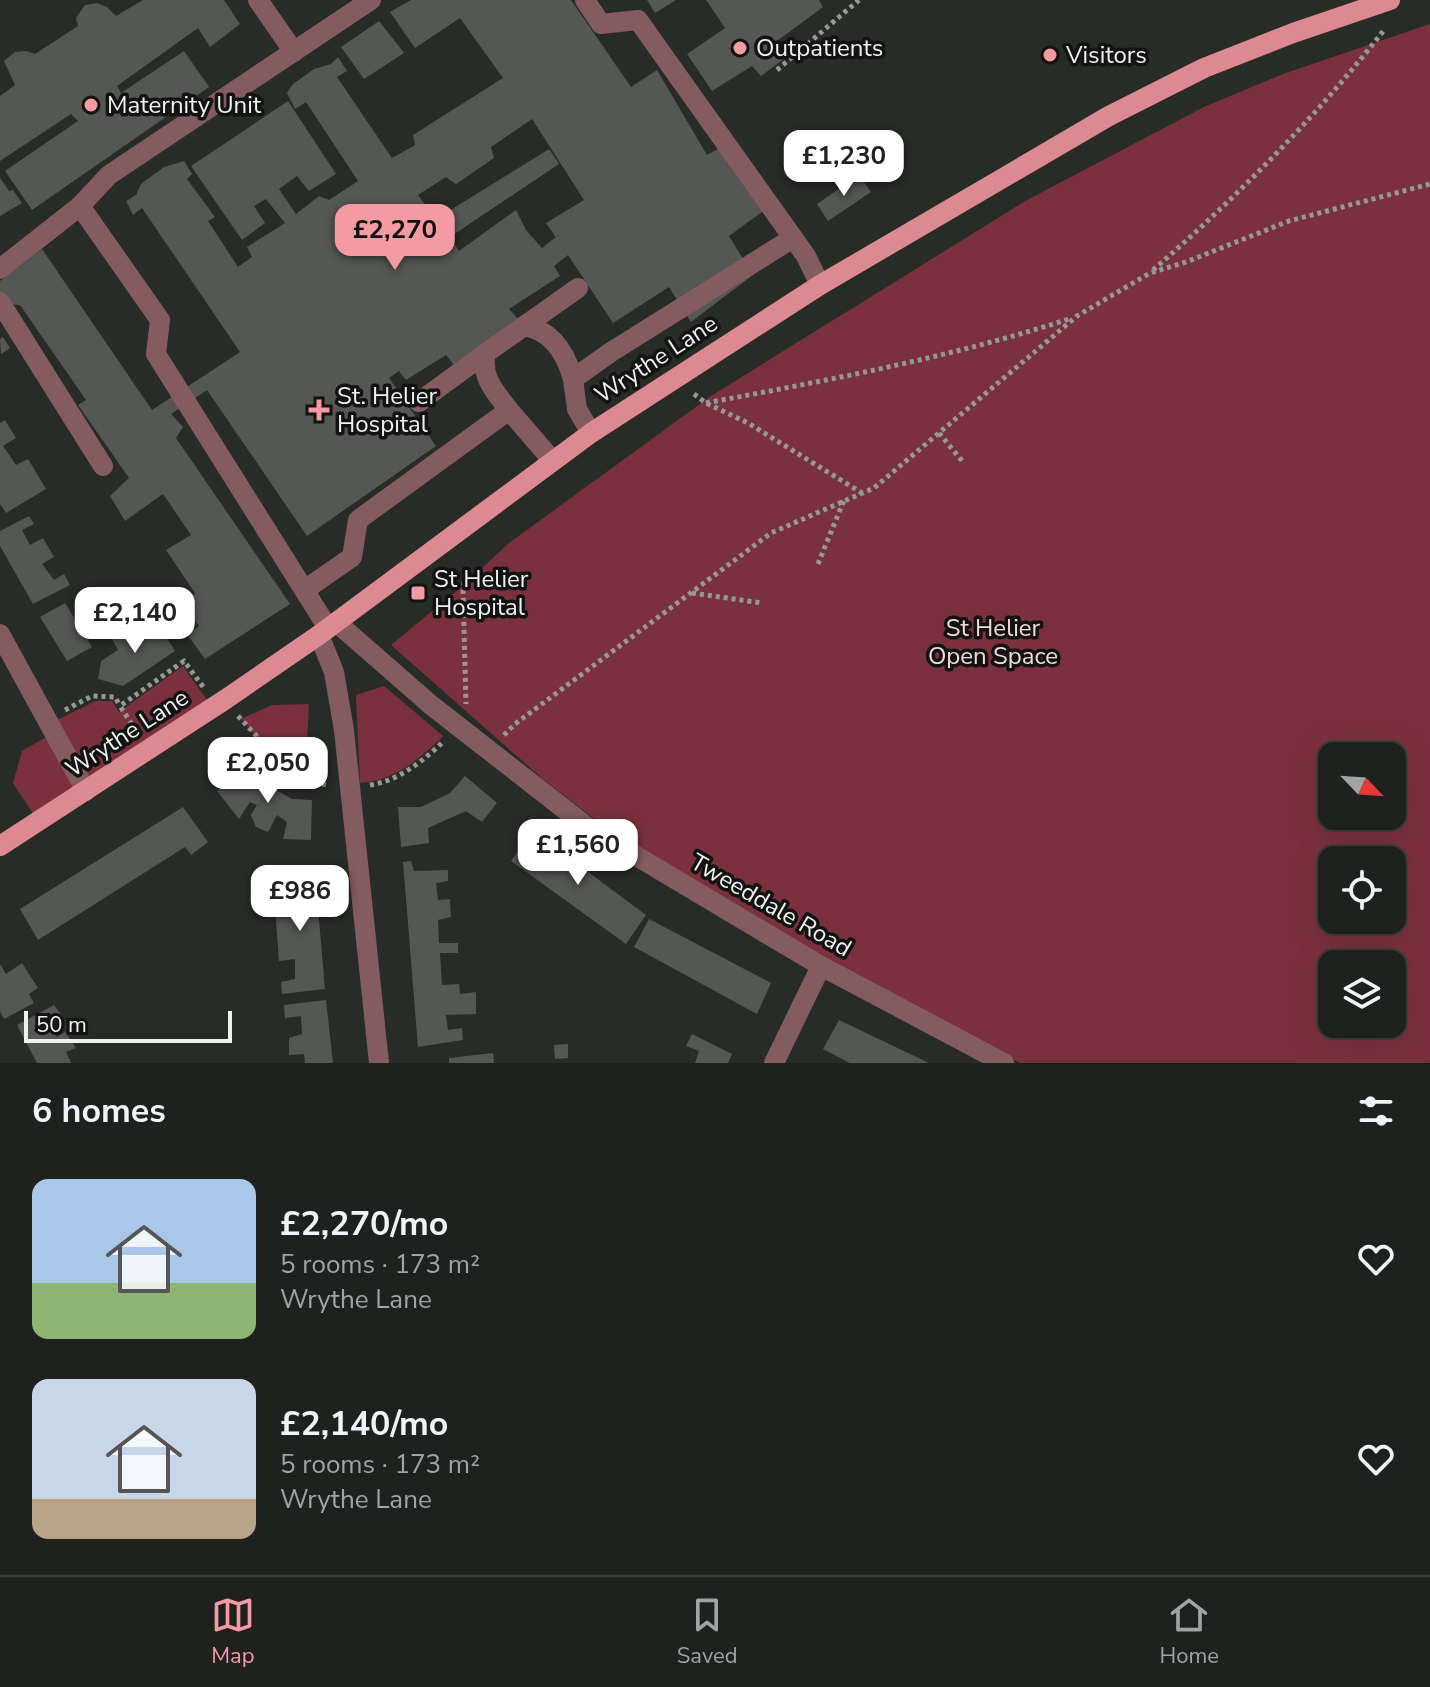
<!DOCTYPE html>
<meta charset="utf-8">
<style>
:root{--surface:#1e211d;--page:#2b2e2a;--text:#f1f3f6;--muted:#a1a3a4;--line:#3c3e3b;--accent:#f49aa3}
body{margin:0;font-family:"Nunito Sans",sans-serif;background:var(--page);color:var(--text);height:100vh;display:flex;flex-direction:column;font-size:30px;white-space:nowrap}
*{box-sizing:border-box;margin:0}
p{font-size:26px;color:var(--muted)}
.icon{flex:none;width:44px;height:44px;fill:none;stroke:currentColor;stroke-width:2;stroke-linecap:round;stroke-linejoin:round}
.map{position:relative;height:1063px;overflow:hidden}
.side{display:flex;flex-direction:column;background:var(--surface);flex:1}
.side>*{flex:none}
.needle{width:52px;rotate:115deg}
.buttons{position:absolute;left:1318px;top:742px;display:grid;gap:16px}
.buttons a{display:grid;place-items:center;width:88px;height:88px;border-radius:16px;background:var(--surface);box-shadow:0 8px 32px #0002,0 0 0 2px var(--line);font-size:40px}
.scale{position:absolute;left:24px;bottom:20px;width:208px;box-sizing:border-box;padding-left:8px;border:4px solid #eef1ee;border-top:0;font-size:22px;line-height:28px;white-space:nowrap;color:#eef1ee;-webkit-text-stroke:6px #121312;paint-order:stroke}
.price{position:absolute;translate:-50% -68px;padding:0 18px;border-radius:16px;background:#fff;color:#222;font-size:26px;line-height:52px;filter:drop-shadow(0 2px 4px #0008)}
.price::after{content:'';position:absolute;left:50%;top:48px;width:24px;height:18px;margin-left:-12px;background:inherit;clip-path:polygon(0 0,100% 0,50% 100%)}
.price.on{background:var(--accent);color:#111}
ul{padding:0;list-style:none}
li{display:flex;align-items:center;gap:24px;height:200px;padding:0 32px}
li span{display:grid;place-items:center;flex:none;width:224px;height:160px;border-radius:16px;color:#555}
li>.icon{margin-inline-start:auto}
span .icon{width:96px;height:96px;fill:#fffc;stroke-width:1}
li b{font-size:34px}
h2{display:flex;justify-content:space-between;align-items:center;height:96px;padding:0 32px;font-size:34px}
.dock{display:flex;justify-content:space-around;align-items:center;height:112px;border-top:2px solid var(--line);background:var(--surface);font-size:22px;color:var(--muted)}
.dock a{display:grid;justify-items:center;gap:4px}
.dock .on{color:var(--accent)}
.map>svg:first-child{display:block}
.green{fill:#7b313d;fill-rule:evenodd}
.building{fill:#545753;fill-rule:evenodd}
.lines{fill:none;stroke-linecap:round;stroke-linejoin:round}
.path{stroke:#959894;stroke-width:5;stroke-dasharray:4 4;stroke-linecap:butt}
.minor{stroke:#845b5e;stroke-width:20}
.major{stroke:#dd8991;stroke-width:20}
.poi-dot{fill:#f49aa3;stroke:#121312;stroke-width:3}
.labels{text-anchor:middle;stroke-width:7;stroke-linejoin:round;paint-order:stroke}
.poi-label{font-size:24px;fill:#eef1ee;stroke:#121312;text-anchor:start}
.street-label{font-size:24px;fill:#eef1ee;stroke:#121312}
.park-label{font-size:24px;fill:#f4d9da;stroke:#121312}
</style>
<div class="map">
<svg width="1430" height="1063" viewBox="0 0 1430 1063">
<rect width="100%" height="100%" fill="#282c27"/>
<g class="green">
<path d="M1430,24V1063H1020L709,895L609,830L544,780L391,645L465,584L509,543L711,396L1027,200L1204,107L1283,74ZM1332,756H1392V816H1332ZM1332,860H1392V920H1332ZM1332,964H1392V1024H1332Z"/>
<path d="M183,666L209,703L36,818L13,783L22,751L60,729L55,721L96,701H112L119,712Z"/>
<path d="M384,686L443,736C420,759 394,781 360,783L356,695Z"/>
<path d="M309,704L305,783L289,777L241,719L272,705Z"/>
</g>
<g class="building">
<path d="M143,0H224L240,24L210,47L198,28L117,86L121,93L184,51L209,87L32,210L5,171L78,121L71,114L0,161V96L15,85L4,61L15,52L26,51L35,54L78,26L76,18L85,5L97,3L107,7L116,16Z"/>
<path d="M411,0H571L631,87L657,70L707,155L721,147L766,209L729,236L753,275L691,322L669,287L613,323L568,255L554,266L560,276L509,309L519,320L454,365L446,355L406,380L399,371L389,378L436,446L307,536L207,390L171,414L183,427L176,438L290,604L205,659L187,634L199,626L181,603L195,593L166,550L191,535L163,494L125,521L110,496L129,478L78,405L86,400L20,305L5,304L0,295V281L42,249L152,410L240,352L142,208L133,215L126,201L136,195L141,184L164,167L184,161L192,174L187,179L215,217L208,221L238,267L252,257L247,247L285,223L266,199L254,206L265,223L242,240L191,166L288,101L336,174L309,191L297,176L279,189L296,214L319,196L329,200L358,181L306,102L295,109L287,93L293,84L314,69L331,64L338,57L347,71L337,77L392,158L415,145L413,135L503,78L460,18L415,48L390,12ZM532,119L584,200L546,223L556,237L542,248L526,230L516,210L459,251L450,237L559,164L549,149L436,219L418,195L446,177L456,184L494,158L491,147Z"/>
<path d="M647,0H676L655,13Z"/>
<path d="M706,0H819L823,7L777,41L788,56L761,76L752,66L712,91L687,54L725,28Z"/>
<path d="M379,21L404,53L364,79L341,47Z"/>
<path d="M859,175L871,192L828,221L817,204Z"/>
<path d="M0,178L9,191L13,190L22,203L0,216Z"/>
<path d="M3,337L10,348L1,354L0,339Z"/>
<path d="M5,420L16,438L3,446L16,465L28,459L46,489L6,513L0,504V423Z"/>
<path d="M29,516L34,524L22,530L30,545L43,538L54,557L42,564L54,580L64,574L70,585L33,604L0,546V531Z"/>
<path d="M65,603L92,647L67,661L40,617Z"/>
<path d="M158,624L175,651L123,686L98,679L101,661L118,650L112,639L129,626L139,636Z"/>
<path d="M248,766L264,783L292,799L312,800L311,840L283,839L287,822L277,815L268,832L256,827L251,815L257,805L250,802L239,819L217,791Z"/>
<path d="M465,776L497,803L482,822L466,811L428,828L429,843L401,847L398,807H421L450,793Z"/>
<path d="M183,807L208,842L191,855L185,847L38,940L20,909Z"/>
<path d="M533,831L646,915L626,944L511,861Z"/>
<path d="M411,861L414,871L448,870V881L436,883L438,900L450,899L451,917L438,920L439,943H458V953H440L442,985L459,984L460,994L476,992V1014L446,1015L448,1030L462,1028L463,1040L418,1047L403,862Z"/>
<path d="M315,873L325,989L282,994L281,982L295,979V959L279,961L275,908L287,906L285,888L273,887L272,877Z"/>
<path d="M649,919L771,983L757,1014L634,947Z"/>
<path d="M22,963L38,988L29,994L34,1003L4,1019L0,1011V964L6,974Z"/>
<path d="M326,1000L333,1063H305L304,1054L289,1055V1038L302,1034L301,1016L285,1018L284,1005Z"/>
<path d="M54,1005L63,1017L49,1025L57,1037L65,1032L76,1048L66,1052L71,1063H37L17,1025Z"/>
<path d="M839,1020L929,1063H850L823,1049Z"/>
<path d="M692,1034L732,1054L728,1063H695L699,1051L686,1046Z"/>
<path d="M568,1044V1058L555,1059L554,1045Z"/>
<path d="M493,1053L494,1063H449V1058Z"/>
</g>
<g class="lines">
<g class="path">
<path d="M777,70L859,0"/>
<path d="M1153,270C1235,199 1318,115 1384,30"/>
<path d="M694,394L706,403L748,423L862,493"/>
<path d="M706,403C829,380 953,357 1072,318"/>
<path d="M939,433L963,462"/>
<path d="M818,564L844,500"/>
<path d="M465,574L463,590L466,704"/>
<path d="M692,593L762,603"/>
<path d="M65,710L92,696L115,697L120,706"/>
<path d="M238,716L298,780L328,785"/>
<path d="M136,731L120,706L184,661L204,688"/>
<path d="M504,735L515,724L771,533L874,488L1077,316L1150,273L1186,262L1289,221L1430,184"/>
<path d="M370,785C398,781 423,761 443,742"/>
</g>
<g class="minor">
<path d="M258,0L294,52"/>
<path d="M585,0L601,24L638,20L806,256L820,285"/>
<path d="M0,269L80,206"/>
<path d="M0,302L103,466"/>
<path d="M524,326C552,330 566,354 573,379"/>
<path d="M419,402L486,353"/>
<path d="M509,410C495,392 480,376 486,353L578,288"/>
<path d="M591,433L577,409L573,379L611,352L793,238"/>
<path d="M306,589L352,557L358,520L509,410L552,460"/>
<path d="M336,622L431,705L586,826L821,966L1004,1063"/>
<path d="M328,628L156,354L160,320L80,206L109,175L371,0"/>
<path d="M0,634L86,791"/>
<path d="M319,635L334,672L344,730L379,1063"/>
<path d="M774,1063L821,966"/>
</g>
<path class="major" d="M0,846L226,699L319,635L591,433L820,285L1109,116L1204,68L1293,33L1390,0"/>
</g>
<g class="poi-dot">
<circle cx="740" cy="48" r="8"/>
<circle cx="1050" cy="55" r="8"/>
<circle cx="91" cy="105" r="8"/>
<path d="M315 398h8v8h8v8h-8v8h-8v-8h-8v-8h8z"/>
<rect x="410" y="585" width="16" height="16" rx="4"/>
</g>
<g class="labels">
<g class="poi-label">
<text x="756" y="56">Outpatients</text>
<text x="1066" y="63">Visitors</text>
<text x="107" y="113">Maternity Unit</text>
<text x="337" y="404">St. Helier<tspan x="337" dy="28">Hospital</tspan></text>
<text x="434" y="587">St Helier<tspan x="434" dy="28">Hospital</tspan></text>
</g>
<g class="street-label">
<text transform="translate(656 359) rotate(-33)" y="8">Wrythe Lane</text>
<text transform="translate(127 733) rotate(-33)" y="8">Wrythe Lane</text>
<text transform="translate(771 905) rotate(30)" y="8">Tweeddale Road</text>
</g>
<g class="park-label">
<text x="993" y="636">St Helier<tspan x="993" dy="28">Open Space</tspan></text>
</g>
</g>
</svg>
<div class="buttons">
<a><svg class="needle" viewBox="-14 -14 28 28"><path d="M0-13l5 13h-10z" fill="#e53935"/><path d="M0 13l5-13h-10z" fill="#a1a3a4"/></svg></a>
<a><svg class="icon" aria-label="locate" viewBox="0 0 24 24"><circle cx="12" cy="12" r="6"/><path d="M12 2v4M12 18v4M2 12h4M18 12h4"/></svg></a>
<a><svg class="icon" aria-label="layers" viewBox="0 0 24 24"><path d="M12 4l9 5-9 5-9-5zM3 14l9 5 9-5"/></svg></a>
</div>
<div class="scale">50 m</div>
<b class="price" style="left:844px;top:198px">£1,230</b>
<b class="price on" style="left:395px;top:272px">£2,270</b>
<b class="price" style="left:135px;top:655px">£2,140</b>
<b class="price" style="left:268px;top:805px">£2,050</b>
<b class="price" style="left:578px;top:887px">£1,560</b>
<b class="price" style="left:300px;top:933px">£986</b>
</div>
<section class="side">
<h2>6 homes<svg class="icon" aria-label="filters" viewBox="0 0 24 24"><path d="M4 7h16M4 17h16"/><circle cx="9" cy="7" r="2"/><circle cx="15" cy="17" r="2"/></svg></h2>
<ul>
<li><span style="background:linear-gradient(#a9c7e8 65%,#8fb573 0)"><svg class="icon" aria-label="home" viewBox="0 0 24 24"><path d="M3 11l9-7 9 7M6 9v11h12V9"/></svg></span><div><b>£2,270/mo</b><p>5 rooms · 173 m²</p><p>Wrythe Lane</p></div><svg class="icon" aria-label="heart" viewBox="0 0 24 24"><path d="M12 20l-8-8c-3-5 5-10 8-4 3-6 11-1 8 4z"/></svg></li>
<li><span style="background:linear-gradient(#c9d6e8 75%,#b9a48a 0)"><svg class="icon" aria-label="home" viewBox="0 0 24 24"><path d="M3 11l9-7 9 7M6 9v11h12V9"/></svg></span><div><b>£2,140/mo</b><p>5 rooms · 173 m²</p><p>Wrythe Lane</p></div><svg class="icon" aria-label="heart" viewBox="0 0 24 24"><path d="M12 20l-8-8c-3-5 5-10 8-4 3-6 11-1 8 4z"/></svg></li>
</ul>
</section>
<nav class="dock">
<a class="on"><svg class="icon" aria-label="map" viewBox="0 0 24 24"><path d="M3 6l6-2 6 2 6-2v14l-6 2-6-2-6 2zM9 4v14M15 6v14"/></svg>Map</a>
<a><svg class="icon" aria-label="saved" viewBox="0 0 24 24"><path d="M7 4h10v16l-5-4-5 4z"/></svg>Saved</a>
<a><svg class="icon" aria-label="home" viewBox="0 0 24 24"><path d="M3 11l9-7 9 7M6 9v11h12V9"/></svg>Home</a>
</nav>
